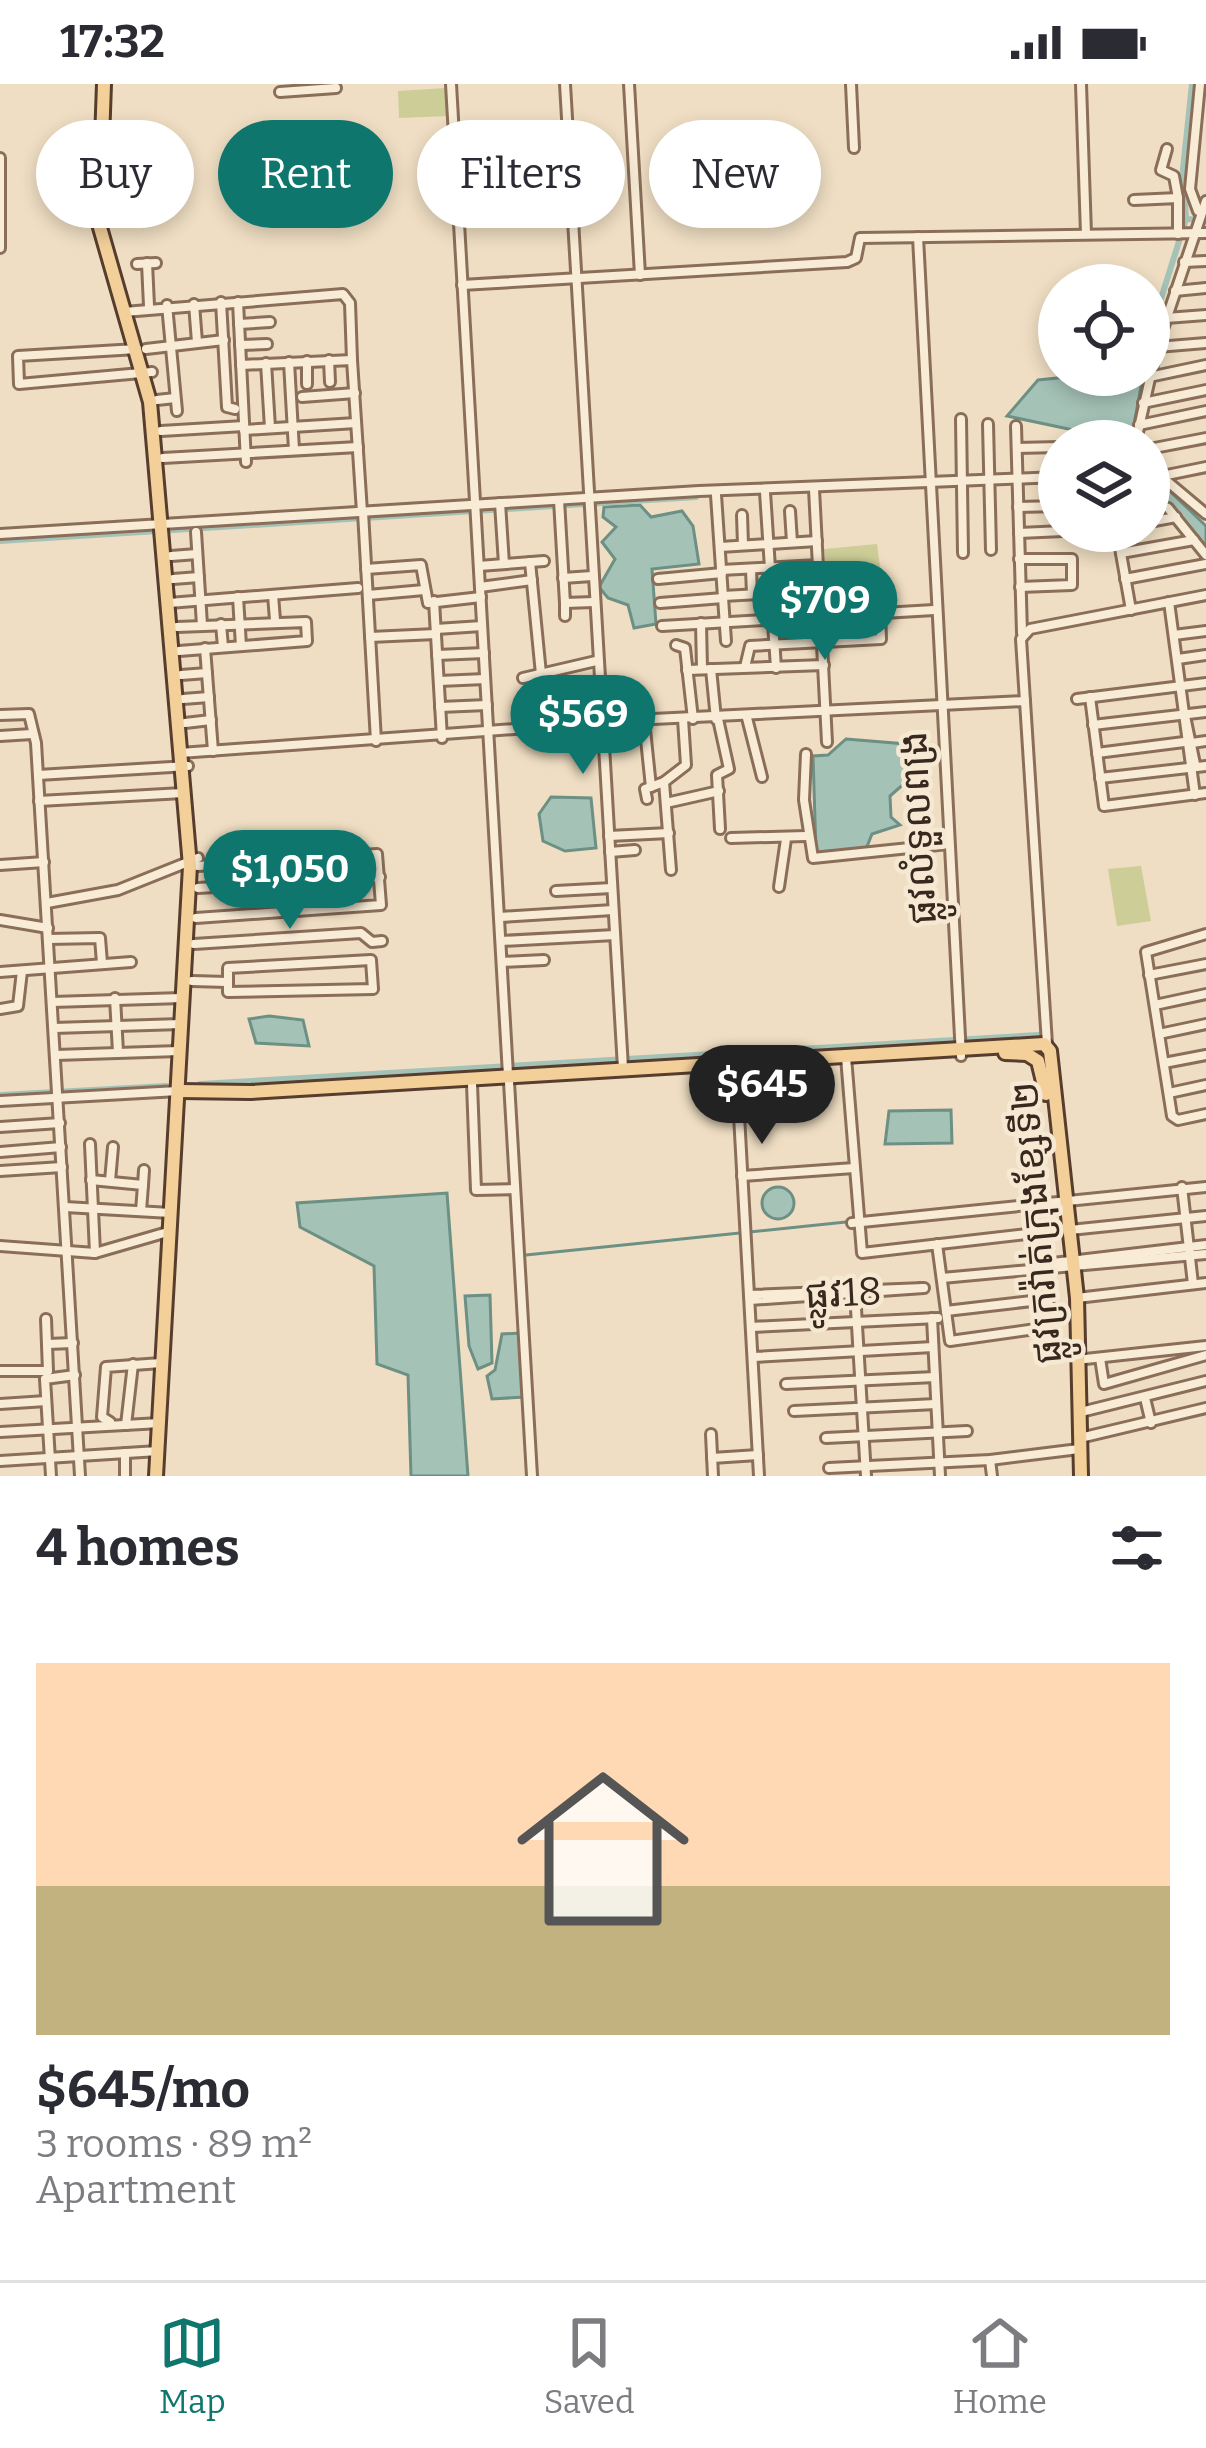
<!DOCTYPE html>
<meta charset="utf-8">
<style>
:root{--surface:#fff;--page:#f7f7f7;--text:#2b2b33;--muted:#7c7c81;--line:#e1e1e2;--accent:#0f766e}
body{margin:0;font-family:Bitter,"Noto Sans Khmer",serif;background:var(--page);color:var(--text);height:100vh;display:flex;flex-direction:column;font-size:45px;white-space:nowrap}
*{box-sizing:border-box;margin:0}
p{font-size:39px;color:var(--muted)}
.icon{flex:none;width:66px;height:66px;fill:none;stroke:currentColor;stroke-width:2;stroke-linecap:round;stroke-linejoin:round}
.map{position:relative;height:1392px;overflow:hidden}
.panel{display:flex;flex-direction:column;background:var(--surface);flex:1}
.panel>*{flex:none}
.top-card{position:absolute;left:36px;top:36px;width:1134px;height:108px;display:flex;gap:24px}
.buttons{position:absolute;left:1038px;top:180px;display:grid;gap:24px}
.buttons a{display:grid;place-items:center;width:132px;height:132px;border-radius:50%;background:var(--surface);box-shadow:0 6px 18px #0003;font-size:60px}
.price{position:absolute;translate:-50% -102px;padding:0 27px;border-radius:42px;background:var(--accent);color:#fff;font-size:39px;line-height:78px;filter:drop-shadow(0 3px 6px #0008)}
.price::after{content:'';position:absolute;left:50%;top:72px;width:36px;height:27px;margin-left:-18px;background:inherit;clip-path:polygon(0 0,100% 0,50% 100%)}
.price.active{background:#222;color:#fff}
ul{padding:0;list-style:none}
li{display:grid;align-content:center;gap:24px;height:636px;padding:0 36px}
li+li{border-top:3px solid var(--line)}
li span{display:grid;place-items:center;height:372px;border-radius:0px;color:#555}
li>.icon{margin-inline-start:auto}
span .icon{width:216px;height:216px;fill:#fffc;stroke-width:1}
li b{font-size:51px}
h2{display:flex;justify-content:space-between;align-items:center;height:144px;padding:0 36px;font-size:51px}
.pill{padding:0 42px;border-radius:54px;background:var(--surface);box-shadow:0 6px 18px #0003;font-size:42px;line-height:108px}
.pill.active{background:var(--accent);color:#fff}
.status{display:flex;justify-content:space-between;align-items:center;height:84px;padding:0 60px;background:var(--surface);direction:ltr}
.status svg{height:33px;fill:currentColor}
.dock{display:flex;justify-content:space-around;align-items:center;height:168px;border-top:3px solid var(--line);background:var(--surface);font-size:33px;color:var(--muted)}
.dock a{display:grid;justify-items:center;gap:6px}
.dock .active{color:var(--accent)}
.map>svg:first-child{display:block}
.green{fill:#cccd97}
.water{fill:#a5c2b7;stroke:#6c9084;stroke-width:3}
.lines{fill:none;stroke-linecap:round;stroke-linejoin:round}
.stream{stroke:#6c9084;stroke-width:3}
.canal{stroke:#a5c2b7;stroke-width:6}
.minor-casing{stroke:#8a6e59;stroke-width:14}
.major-casing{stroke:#573d2e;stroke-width:18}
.minor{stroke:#f9ecd7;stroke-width:8}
.major{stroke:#f3cf9a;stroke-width:12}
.labels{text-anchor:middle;stroke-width:9;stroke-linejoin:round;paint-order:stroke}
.street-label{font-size:39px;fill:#39281e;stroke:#f6e9d3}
</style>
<div class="status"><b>17:32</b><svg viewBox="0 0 49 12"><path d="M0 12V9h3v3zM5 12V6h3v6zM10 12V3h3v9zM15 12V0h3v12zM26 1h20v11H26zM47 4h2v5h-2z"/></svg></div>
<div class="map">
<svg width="1206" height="1392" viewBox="0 0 1206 1392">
<rect width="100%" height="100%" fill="#efdec3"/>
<g class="green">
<path d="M446,4L448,32L399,34L398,7Z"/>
<path d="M877,460L880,483L826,489L824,465Z"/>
<path d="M1141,782L1151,837L1117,842L1108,785Z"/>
</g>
<g class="water">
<path d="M1087,291H1143L1131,357H1099L1097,351L1007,332L1038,296Z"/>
<path d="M1149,387L1206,442V468L1167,419L1149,411Z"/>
<path d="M640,421L651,433L682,427L693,442L699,480L652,485L656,540L634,544L628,521L608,514L599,503L615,475L602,458L616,443L603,433L604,423Z"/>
<path d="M846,655L906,660V698L890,712L891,733L900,741L872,750L866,765L816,768L813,672L828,671Z"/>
<path d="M551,713L591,714L596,764L565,767L543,757L539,730Z"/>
<path d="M269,932L303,936L309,962L256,959L249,935Z"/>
<path d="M951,1026L952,1059L885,1060L889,1027Z"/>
<circle cx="778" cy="1119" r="16"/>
<path d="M447,1109L468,1392H411L408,1291L377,1280L374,1182L300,1143L297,1119Z"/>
<path d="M490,1211L492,1279L478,1285L469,1262L465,1212Z"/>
<path d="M521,1249L524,1313L492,1315L487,1292L495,1286L502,1250Z"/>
</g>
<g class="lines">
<path class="stream" d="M526,1171L846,1138"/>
<g class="canal">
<path d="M1186,135L1206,136"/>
<path d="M1149,253L1186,135L1183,85L1192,0"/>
<path d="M0,457L696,413"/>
<path d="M200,1000L1039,951"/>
<path d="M0,1011L166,1002"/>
</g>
<defs>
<g id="minor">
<path d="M451,0L508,991"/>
<path d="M565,0L623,984"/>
<path d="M629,0L640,191"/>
<path d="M851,0L854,64"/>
<path d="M1081,0L1086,150"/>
<path d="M280,8L336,4"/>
<path d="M1167,65L1161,86L1174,92L1178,114"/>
<path d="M0,74V164"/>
<path d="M1134,116L1178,114V150"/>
<path d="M1198,127L1190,105L1200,0"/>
<path d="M918,153L961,972"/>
<path d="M1184,178L1206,177"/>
<path d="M147,179L149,222"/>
<path d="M137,180L156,179"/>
<path d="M462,201L847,178L856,174L860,154L1206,149"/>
<path d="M1175,207L1206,204"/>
<path d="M221,218L227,323L235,325"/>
<path d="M238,218L246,378"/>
<path d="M194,220L197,258"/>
<path d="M167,221L177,327"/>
<path d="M124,228L343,210L350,219L352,276"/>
<path d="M1166,234L1206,231"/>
<path d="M239,240L270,238"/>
<path d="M240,261L267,260"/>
<path d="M1157,263L1206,259"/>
<path d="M137,265L18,272L19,300L152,288"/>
<path d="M146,265L224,256"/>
<path d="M329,276L330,298"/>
<path d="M307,277V300"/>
<path d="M289,278L294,366"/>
<path d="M266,279L270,344"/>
<path d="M241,281L352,276L362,428"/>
<path d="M1149,293L1206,281"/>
<path d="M302,313L355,309"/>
<path d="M157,316L175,314"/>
<path d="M1143,319L1206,306"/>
<path d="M961,335L963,469"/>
<path d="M988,340L991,466"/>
<path d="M1139,341L1206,327"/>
<path d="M1016,342L1022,549"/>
<path d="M244,346L356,339"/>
<path d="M161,347L244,342"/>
<path d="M1136,357L1157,263L1206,117"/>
<path d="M1017,364L1059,363"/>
<path d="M1149,365L1206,354"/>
<path d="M163,374L358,363"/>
<path d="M1149,382L1206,430"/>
<path d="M1162,392L1206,383"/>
<path d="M814,405L827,658"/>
<path d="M765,408L770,484"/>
<path d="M716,411L726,557"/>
<path d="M559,416L565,519L594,518"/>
<path d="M500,419L504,480"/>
<path d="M1018,423L1059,422"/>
<path d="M1168,424L1206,471"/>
<path d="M790,427L792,458"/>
<path d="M363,428L376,657"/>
<path d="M742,431L743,461"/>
<path d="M1149,438L1176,433"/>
<path d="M1117,447L1131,526"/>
<path d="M196,448L202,541"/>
<path d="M1019,449L1063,447"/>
<path d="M0,450L699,407L1059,393"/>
<path d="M720,463L817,457"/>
<path d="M1121,469L1194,456"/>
<path d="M171,472L197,470"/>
<path d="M1019,475H1072V501L1020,503"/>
<path d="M530,478L541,590"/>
<path d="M479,482L544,477"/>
<path d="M788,483L790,508"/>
<path d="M366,485L421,481L428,519L481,513"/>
<path d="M751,485L752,510"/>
<path d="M721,486L818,481"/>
<path d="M563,494L592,492"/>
<path d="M173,495L199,493"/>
<path d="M658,495L722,489"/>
<path d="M1125,495L1206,480"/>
<path d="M480,503L532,496"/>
<path d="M771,509L776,584"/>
<path d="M273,511L275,536"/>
<path d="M368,511L424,506"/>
<path d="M723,512L819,507"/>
<path d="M238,513L241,562"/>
<path d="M434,517L442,654"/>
<path d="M1169,518L1195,711"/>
<path d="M169,519L358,504"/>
<path d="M565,519V532"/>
<path d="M660,519L723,514"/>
<path d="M701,539L702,585"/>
<path d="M221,540L223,563"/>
<path d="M662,542L934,526"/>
<path d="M177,543L306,538L307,557L179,567"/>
<path d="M436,545L482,542"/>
<path d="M1174,551L1206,547"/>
<path d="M370,553L436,550"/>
<path d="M676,561L685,564L693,635"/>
<path d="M205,564L213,667"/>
<path d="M437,571L484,569"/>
<path d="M1178,575L1206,571"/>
<path d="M745,583L750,562L881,555L880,529"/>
<path d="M711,585L716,635"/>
<path d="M687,586L824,581"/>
<path d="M181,591L207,589"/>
<path d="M523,594L596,577"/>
<path d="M439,597L485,595"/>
<path d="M528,613L597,597"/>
<path d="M1090,613L1104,722L1206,709"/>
<path d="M183,615L209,613"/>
<path d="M1077,615L1206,599"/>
<path d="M440,623L487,621"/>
<path d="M0,631L29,630L36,659L80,1392"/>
<path d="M1185,632L1195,680L1191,684"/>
<path d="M747,634L762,693"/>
<path d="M718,635L729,685L717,691L720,745"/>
<path d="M644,636L651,703"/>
<path d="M185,639L211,636"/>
<path d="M1093,641L1206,628"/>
<path d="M0,652L32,650"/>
<path d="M1192,659L1206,657"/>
<path d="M180,669L653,635L1025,617"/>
<path d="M1097,669L1184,658"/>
<path d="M806,670L804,716L813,774L948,760"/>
<path d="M38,691L188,682"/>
<path d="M1100,694L1206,682"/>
<path d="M647,715L645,705L664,698"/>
<path d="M39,717L183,709"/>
<path d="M666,719L719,707"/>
<path d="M609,752L669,749"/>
<path d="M731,754L806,752"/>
<path d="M610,768L635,766"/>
<path d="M304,775L308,825"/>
<path d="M0,781L44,778"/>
<path d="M671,786L664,698L686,681L683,635"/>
<path d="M334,796L336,824"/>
<path d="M779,803L786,755"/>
<path d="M198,804L380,793"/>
<path d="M556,807L612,804"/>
<path d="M47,819L118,806L198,774"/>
<path d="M500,833L613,826"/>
<path d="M196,834L381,821L377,770L198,782"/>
<path d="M0,836L48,844"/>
<path d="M1206,850L1146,868L1172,1032L1178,1036L1206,1030"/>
<path d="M48,855L100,854L102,879"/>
<path d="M501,857L615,851"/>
<path d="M194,860L361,849L372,858L382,857"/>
<path d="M371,876L373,905L228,908V884Z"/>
<path d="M502,878L544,876"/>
<path d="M0,888L131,878"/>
<path d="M1149,891L1206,880"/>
<path d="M192,897L227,898"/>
<path d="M115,914L118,968"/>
<path d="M52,918L182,914"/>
<path d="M1155,921L1206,910"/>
<path d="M0,925L18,922L22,887"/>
<path d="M54,944L181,940"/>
<path d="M1159,950L1206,940"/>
<path d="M1047,960L1021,555L1030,545L1206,511"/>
<path d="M56,971L179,967"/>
<path d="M846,973L862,1169L1044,1148L1050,1243L950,1257L937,1160"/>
<path d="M736,977L759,1392"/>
<path d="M1164,979L1206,971"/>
<path d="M509,998L532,1392"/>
<path d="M472,1000L476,1106L515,1105"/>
<path d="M1169,1009L1206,1001"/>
<path d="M0,1017L178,1007"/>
<path d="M0,1043L60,1039"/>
<path d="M90,1060L95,1169"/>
<path d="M0,1068L61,1063"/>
<path d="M0,1087L62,1083"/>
<path d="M742,1092L854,1084"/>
<path d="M91,1096L143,1101L141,1127"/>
<path d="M110,1097L113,1063"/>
<path d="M143,1101L144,1086"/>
<path d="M1182,1103L1193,1200"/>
<path d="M65,1123L171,1129"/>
<path d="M852,1139L1206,1103"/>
<path d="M1070,1146L1206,1132"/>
<path d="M0,1162L95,1169L171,1147"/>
<path d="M1053,1179L1206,1161"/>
<path d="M942,1194L1206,1170"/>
<path d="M855,1208L866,1392"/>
<path d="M749,1211L924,1204L750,1216"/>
<path d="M1077,1214L1206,1199"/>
<path d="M946,1227L1049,1215"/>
<path d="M932,1234L940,1392"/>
<path d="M751,1243L938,1234"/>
<path d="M47,1260L73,1259"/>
<path d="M753,1273L933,1263"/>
<path d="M1100,1274L1104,1300L1206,1271"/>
<path d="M1076,1276L1206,1262"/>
<path d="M0,1287H48L46,1235"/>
<path d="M786,1300L935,1293"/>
<path d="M1145,1314L1151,1339"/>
<path d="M0,1320L46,1317"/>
<path d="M794,1327L936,1320"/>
<path d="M1081,1328L1206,1297"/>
<path d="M110,1338L102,1333L106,1283L161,1279"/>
<path d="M126,1341L133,1280"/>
<path d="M0,1348L160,1339"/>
<path d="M711,1350L713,1392"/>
<path d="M826,1354L967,1347"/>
<path d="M1080,1354L1206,1324"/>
<path d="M712,1374L758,1371"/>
<path d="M990,1376L992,1392"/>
<path d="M0,1377L158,1367"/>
<path d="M829,1384L990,1376L1079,1365"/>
<path d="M51,1392L45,1295L75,1291"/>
<path d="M125,1392V1369"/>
</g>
<g id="major">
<path d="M104,0L99,140L150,318L190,782L156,1392"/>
<path d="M1005,969L1027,970L1038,977L1046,1010"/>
<path d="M180,1007L250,1008L1044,960L1050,967L1077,1214L1081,1392"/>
</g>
</defs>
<use href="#minor" class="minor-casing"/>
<use href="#major" class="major-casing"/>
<use href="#minor" class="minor"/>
<use href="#major" class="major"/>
</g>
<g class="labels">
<g class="street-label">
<text transform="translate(917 744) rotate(-93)" y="14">ផ្លូវលំទួលពង្រ</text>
<text transform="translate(1035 1139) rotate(-95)" y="14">ផ្លូវក្រវ៉ាត់ក្រុងខ្សែទី២</text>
<text transform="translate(843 1208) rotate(-3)" y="14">ផ្លូវ18</text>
</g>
</g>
</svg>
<div class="buttons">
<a><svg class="icon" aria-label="locate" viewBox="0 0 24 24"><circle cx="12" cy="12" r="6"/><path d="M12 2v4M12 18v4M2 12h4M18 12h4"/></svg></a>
<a><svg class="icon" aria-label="layers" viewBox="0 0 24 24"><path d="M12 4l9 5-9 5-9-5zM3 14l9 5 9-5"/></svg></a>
</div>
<b class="price" style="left:825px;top:579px">$709</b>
<b class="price" style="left:583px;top:693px">$569</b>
<b class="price" style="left:290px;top:848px">$1,050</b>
<b class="price active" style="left:762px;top:1063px">$645</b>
<div class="top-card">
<a class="pill">Buy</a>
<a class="pill active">Rent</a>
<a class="pill">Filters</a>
<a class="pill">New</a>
</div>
</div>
<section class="panel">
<h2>4 homes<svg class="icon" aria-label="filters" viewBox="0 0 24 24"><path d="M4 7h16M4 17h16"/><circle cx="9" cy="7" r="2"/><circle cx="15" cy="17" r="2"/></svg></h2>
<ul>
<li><span style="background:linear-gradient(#ffd9b3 60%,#c2b280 0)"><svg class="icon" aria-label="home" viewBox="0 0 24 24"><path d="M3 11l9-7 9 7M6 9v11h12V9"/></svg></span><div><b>$645/mo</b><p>3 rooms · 89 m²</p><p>Apartment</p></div></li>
</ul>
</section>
<nav class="dock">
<a class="active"><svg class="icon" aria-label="map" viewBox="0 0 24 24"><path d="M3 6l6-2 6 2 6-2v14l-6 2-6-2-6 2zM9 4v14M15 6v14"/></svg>Map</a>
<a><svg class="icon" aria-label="saved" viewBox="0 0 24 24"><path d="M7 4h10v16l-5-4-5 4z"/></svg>Saved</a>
<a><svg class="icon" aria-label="home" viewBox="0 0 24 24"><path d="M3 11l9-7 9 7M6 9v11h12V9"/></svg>Home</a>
</nav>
